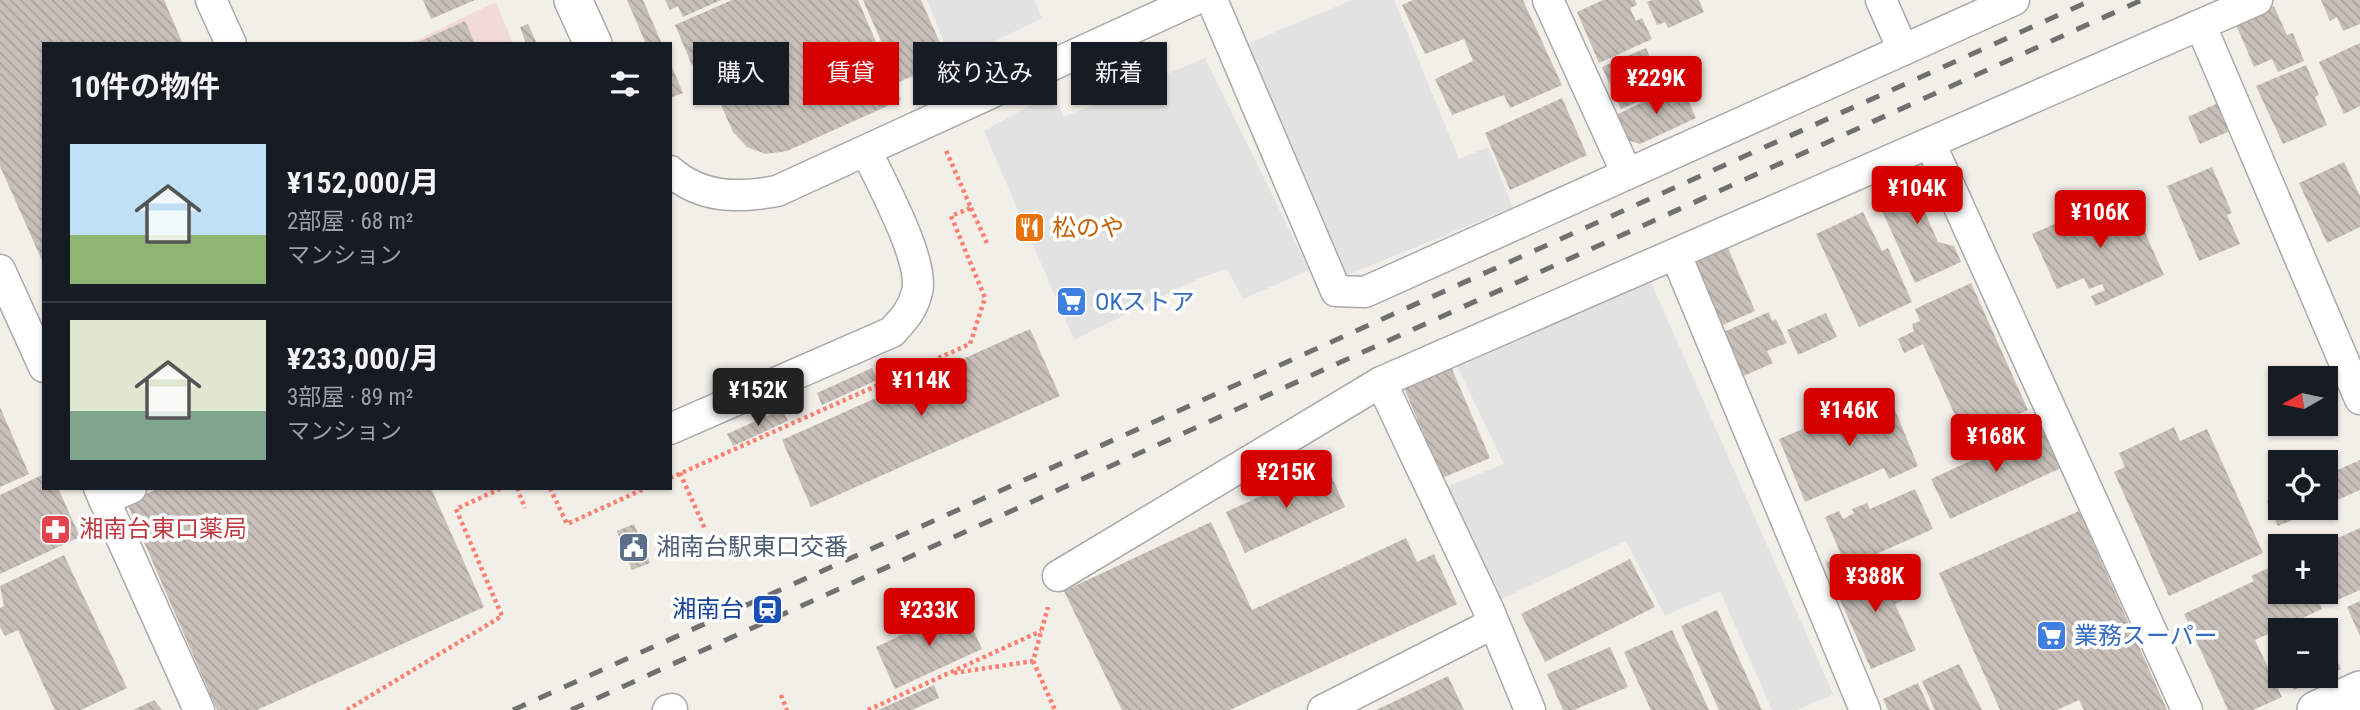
<!DOCTYPE html>
<html lang="ja">
<meta charset="utf-8">
<style>
:root{--surface:#171b24;--page:#242831;--text:#f1f3f6;--muted:#9ea1a6;--line:#363941;--accent:#d40000}
body{margin:0;font-family:"Roboto Condensed","Noto Sans JP",sans-serif;background:var(--page);color:var(--text);height:100vh;display:flex;flex-direction:column;font-size:26px;white-space:nowrap}
*{box-sizing:border-box;margin:0}
p{font-size:23px;color:var(--muted)}
.icon{flex:none;width:38px;height:38px;fill:none;stroke:currentColor;stroke-width:2;stroke-linecap:round;stroke-linejoin:round}
.map{position:relative;flex:1;overflow:hidden}
.details{position:absolute;left:42px;top:42px;width:630px;height:448px;display:flex;flex-direction:column;background:var(--surface);border-radius:0px;box-shadow:0 2px 5px #0004}
.details>*{flex:none}
.banner{position:absolute;left:693px;top:42px;width:665px;height:63px;display:flex;gap:14px}
.needle{width:46px;rotate:261deg}
.tools{position:absolute;left:2268px;top:366px;display:grid;gap:14px}
.tools a{display:grid;place-items:center;width:70px;height:70px;border-radius:0px;background:var(--surface);box-shadow:0 2px 5px #0004;font-size:35px}
.price{position:absolute;translate:-50% -60px;padding:0 16px;border-radius:7px;background:var(--accent);color:#fff;font-size:23px;line-height:46px;filter:drop-shadow(0 2px 4px #0008)}
.price::after{content:'';position:absolute;left:50%;top:42px;width:21px;height:16px;margin-left:-10px;background:inherit;clip-path:polygon(0 0,100% 0,50% 100%)}
.price.current{background:#222;color:#fff}
ul{padding:0;list-style:none}
li{display:flex;align-items:center;gap:21px;height:175px;padding:0 28px}
li+li{border-top:2px solid var(--line)}
li span{display:grid;place-items:center;flex:none;width:196px;height:140px;border-radius:0px;color:#555}
li>.icon{margin-inline-start:auto}
span .icon{width:84px;height:84px;fill:#fffc;stroke-width:1}
li b{font-size:30px}
h2{display:flex;justify-content:space-between;align-items:center;height:84px;padding:0 28px;font-size:30px}
.pill{padding:0 24px;border-radius:0px;background:var(--surface);box-shadow:0 2px 5px #0004;font-size:24px;line-height:63px}
.pill.current{background:var(--accent);color:#fff}
.map>svg:first-child{display:block}
.commercial{fill:#f2dad9}
.parking{fill:#e2e2e2}
.building{fill:url(#building-back-hatch)}
.lines{fill:none;stroke-linecap:round;stroke-linejoin:round}
.minor-casing{stroke:#a9a9a9;stroke-width:33}
.tertiary-casing{stroke:#a9a9a9;stroke-width:40}
.path{stroke:#fa8072;stroke-width:4.5;stroke-dasharray:3.5 3.5;stroke-linecap:butt}
.minor{stroke:#fff;stroke-width:30}
.tertiary{stroke:#fff;stroke-width:37}
.rail{stroke:#707070;stroke-width:5;stroke-dasharray:14 14;stroke-linecap:butt}
.labels{text-anchor:middle;stroke-width:7;stroke-linejoin:round;paint-order:stroke}
.food-label{font-size:24px;fill:#c56008;stroke:#fff;text-anchor:start}
.shop-label{font-size:24px;fill:#366cbe;stroke:#fff;text-anchor:start}
.health-label{font-size:24px;fill:#be3a42;stroke:#fff;text-anchor:start}
.service-label{font-size:24px;fill:#4e5e75;stroke:#fff;text-anchor:start}
.transit-label{font-size:24px;fill:#164399;stroke:#fff;text-anchor:end}
</style>
<div class="map">
<svg width="2360" height="710" viewBox="0 0 2360 710">
<defs>
<pattern id="building-back-hatch" width="6" height="6" patternUnits="userSpaceOnUse" patternTransform="scale(1.75)"><rect width="6" height="6" fill="#c7bfb8"/><path d="M-1 5l2 2M0 0l6 6M5-1l2 2" fill="none" stroke="#aba49e"/></pattern>
</defs>
<rect width="100%" height="100%" fill="#f2efe9"/>
<path class="commercial" d="M496,2L513,44H408Z"/>
<g class="parking">
<path d="M927,0H1034L1042,18L952,62Z"/>
<path d="M1352,0H1394L1459,159L1488,147L1513,207L1343,277L1247,44Z"/>
<path d="M1205,58L1309,270L1243,299L1227,269L1200,278L1074,340L984,131L1053,93L1064,117Z"/>
<path d="M1649,278L1833,694L1798,710H1772L1720,591L1665,616L1626,541L1501,599L1446,487L1504,464L1454,360Z"/>
</g>
<g class="building">
<path d="M0,0H164L183,44H44V265L0,166Z"/>
<path d="M423,0H475L431,19Z"/>
<path d="M627,0H643L662,44H646Z"/>
<path d="M665,0H721L683,17L678,6L670,10Z"/>
<path d="M732,0H858L901,100L787,151L766,154L747,147L733,132L701,60L692,65L675,25Z"/>
<path d="M863,0H921L948,61L899,82Z"/>
<path d="M1413,0H1523L1562,85L1510,108L1504,95L1452,115L1435,79L1473,61L1464,39L1425,54L1402,5Z"/>
<path d="M1603,0H1635L1637,5L1630,8L1636,21L1642,18L1652,39L1599,63L1577,12Z"/>
<path d="M1652,0H1699L1704,12L1668,28L1665,22L1657,25L1647,2Z"/>
<path d="M2321,0H2360V24L2343,31L2337,17L2330,21Z"/>
<path d="M2274,6L2287,35L2293,33L2304,61L2278,72L2272,59L2254,67L2235,22Z"/>
<path d="M465,21L475,44H414Z"/>
<path d="M528,24L537,44H526L520,27Z"/>
<path d="M2360,43V106L2344,114L2319,62Z"/>
<path d="M1646,48L1664,90L1621,109L1602,67Z"/>
<path d="M670,62L683,93L670,98Z"/>
<path d="M2306,65L2319,95L2315,97L2327,125L2283,144L2256,86Z"/>
<path d="M1681,84L1696,118L1640,144L1627,140L1616,115Z"/>
<path d="M1562,98L1587,155L1510,190L1485,133Z"/>
<path d="M2220,102L2232,130L2200,144L2188,117Z"/>
<path d="M2344,162L2360,196V227L2327,243L2299,183Z"/>
<path d="M1924,166L1940,203L1924,210L1938,242L1954,246L1961,262L1915,283L1882,211L1894,206L1885,186L1888,182Z"/>
<path d="M2212,167L2232,213L2227,215L2240,244L2199,261L2167,186Z"/>
<path d="M2127,192L2164,275L2096,306L2091,296L2105,290L2102,284L2089,289L2084,278L2057,289L2032,234Z"/>
<path d="M1863,212L1882,251L1888,248L1912,302L1859,327L1816,234Z"/>
<path d="M1728,248L1755,311L1718,327L1694,272L1697,261Z"/>
<path d="M1971,283L2028,410L1973,435L1966,420L1959,424L1923,344L1904,353L1898,339L1914,331L1912,324L1920,321L1915,309Z"/>
<path d="M1769,312L1772,321L1776,319L1787,343L1767,351L1773,363L1739,378L1719,334Z"/>
<path d="M1826,313L1837,337L1798,355L1787,330Z"/>
<path d="M1030,329L1060,396L811,507L782,440Z"/>
<path d="M1449,362L1490,458L1442,478L1402,383Z"/>
<path d="M872,368L877,380L822,405L817,393Z"/>
<path d="M1888,393L1918,466L1889,479L1884,468L1805,502L1779,439Z"/>
<path d="M0,407L29,474L0,487Z"/>
<path d="M782,409L788,421L733,446L727,434Z"/>
<path d="M2174,427L2180,441L2207,429L2263,553L2169,596L2114,472L2125,467L2119,453Z"/>
<path d="M2042,428L2061,468L1950,519L1931,479Z"/>
<path d="M2360,460V490L2326,505V475Z"/>
<path d="M1327,466L1345,507L1245,553L1226,512Z"/>
<path d="M44,474V488H58L80,537L0,574V495Z"/>
<path d="M159,488H431L484,607L257,710H217L127,503Z"/>
<path d="M1915,489L1933,529L1831,574L1826,563L1842,557L1825,517L1839,511L1843,519L1854,513L1852,509L1867,503L1870,509Z"/>
<path d="M2280,495V508H2321L2278,526L2267,501Z"/>
<path d="M2079,511L2167,710H2084L2079,700L2057,710H2000L1939,573Z"/>
<path d="M1211,522L1252,610L1406,538L1417,562L1434,554L1457,604L1230,710H1122L1064,591Z"/>
<path d="M634,524L650,563L632,570L617,531Z"/>
<path d="M2360,528V590L2337,600L2326,575V546H2320Z"/>
<path d="M64,555L127,688L81,710H55L18,630L5,636L0,627V608L4,606L0,586Z"/>
<path d="M1630,559L1655,607L1545,662L1521,614Z"/>
<path d="M1884,559L1892,576L1884,579L1889,591L1895,588L1902,601L1895,604L1916,650L1871,669L1832,582Z"/>
<path d="M2279,563L2280,592H2315L2322,609L2255,640L2282,697L2253,710H2228L2184,614L2254,581L2251,576Z"/>
<path d="M2360,601V636L2347,607Z"/>
<path d="M963,607L982,649L895,689L876,647Z"/>
<path d="M1717,610L1762,710H1719L1681,626Z"/>
<path d="M1672,630L1709,710H1651L1624,652Z"/>
<path d="M2326,635L2341,669L2294,690L2287,676H2326Z"/>
<path d="M1610,647L1628,687L1574,710H1563L1547,674Z"/>
<path d="M1959,664L1982,710H1935L1922,681Z"/>
<path d="M1448,676L1464,710H1376Z"/>
<path d="M1918,683L1930,710H1888L1883,699Z"/>
<path d="M934,685L939,698L912,710H878Z"/>
<path d="M154,700L162,710H133Z"/>
</g>
<g class="lines">
<defs>
<g id="minor">
<path d="M211,0L231,44"/>
<path d="M1212,0L1336,291L1365,292L2014,0"/>
<path d="M1548,0L1627,174"/>
<path d="M1881,0L1903,50"/>
<path d="M2201,26L2360,399"/>
<path d="M1930,143L2187,710"/>
<path d="M670,171C702,199 738,198 777,191L1194,0"/>
<path d="M1676,255L1865,710"/>
<path d="M0,270L44,367"/>
<path d="M1381,382L1489,611L1530,710"/>
<path d="M670,429L892,332C904,319 913,309 917,292C925,261 881,183 867,152"/>
<path d="M99,488L199,710"/>
<path d="M104,500L131,488"/>
<path d="M1058,576L1381,382L2257,0"/>
<path d="M668,710L672,709"/>
<path d="M1323,710L1492,624"/>
</g>
<g id="tertiary">
<path d="M573,0L593,44"/>
<path d="M2316,710L2360,690"/>
</g>
</defs>
<use href="#minor" class="minor-casing"/>
<use href="#tertiary" class="tertiary-casing"/>
<g class="path">
<path d="M861,59L881,106"/>
<path d="M971,208L987,243"/>
<path d="M680,473L705,529"/>
<path d="M670,478L970,344L985,298L951,216L971,208L945,148"/>
<path d="M517,488L525,508"/>
<path d="M550,488L567,524L646,488"/>
<path d="M1033,661L1055,710"/>
<path d="M954,673L1033,661L1048,607"/>
<path d="M781,695L787,710"/>
<path d="M347,710L502,616L456,509L502,488"/>
<path d="M868,710L1041,631"/>
</g>
<use href="#minor" class="minor"/>
<use href="#tertiary" class="tertiary"/>
<g class="rail">
<path d="M513,710L2092,0"/>
<path d="M571,710L2142,0"/>
</g>
</g>
<defs>
<symbol id="restaurant-square" viewBox="-11 -11 22 22"><rect x="-9" y="-9" width="18" height="18" rx="4" fill="#e8710a" stroke="#fff"/><path d="M-5-6h1v4h1v-4h1v4h1v-4h1v5L-1.5 .5V6h-2V.5L-5-1ZM5-6V6H3V1.5H1.5Q1.5-4 5-6Z" fill="#fff"/></symbol>
<symbol id="supermarket-square" viewBox="-11 -11 22 22"><rect x="-9" y="-9" width="18" height="18" rx="4" fill="#3f7fe0" stroke="#fff"/><path d="M-6-5.5h2.5l.6 2H6L4.5 2H-2.5L-4.4-4H-6ZM-1.5 3.2a1.3 1.3 0 1 0 .1 0ZM3 3.2a1.3 1.3 0 1 0 .1 0Z" fill="#fff"/></symbol>
<symbol id="pharmacy-square" viewBox="-11 -11 22 22"><rect x="-9" y="-9" width="18" height="18" rx="4" fill="#e0444e" stroke="#fff"/><path d="M-2-6h4v4h4v4h-4v4h-4v-4h-4v-4h4Z" fill="#fff"/></symbol>
<symbol id="civic-square" viewBox="-11 -11 22 22"><rect x="-9" y="-9" width="18" height="18" rx="4" fill="#5c6f8a" stroke="#fff"/><path d="M-.6-6.5H3V-4.5H.6V-3L4-1V1h2V6H-6V1h2V-1L-.6-3ZM-1.2 2.5V6h2.4V2.5Z" fill="#fff"/></symbol>
<symbol id="station-square" viewBox="-11 -11 22 22"><rect x="-9" y="-9" width="18" height="18" rx="4" fill="#1a4fb4" stroke="#fff"/><path d="M-3-6H3Q5-6 5-4V2Q5 4 3 4L4.5 6H3L1.5 4h-3L-3 6H-4.5L-3 4Q-5 4-5 2V-4Q-5-6-3-6ZM-3.5-4v3h7v-3ZM-3.5 1v1.5H-2V1ZM2 1v1.5H3.5V1Z" fill="#fff"/></symbol>
</defs>
<g fill-rule="evenodd">
<use href="#restaurant-square" x="1012" y="210" width="35" height="35"/>
<use href="#supermarket-square" x="1054" y="284" width="35" height="35"/>
<use href="#pharmacy-square" x="38" y="512" width="35" height="35"/>
<use href="#civic-square" x="616" y="530" width="35" height="35"/>
<use href="#station-square" x="750" y="592" width="35" height="35"/>
<use href="#supermarket-square" x="2034" y="618" width="35" height="35"/>
</g>
<g class="labels">
<g class="food-label">
<text x="1052" y="236">松のや</text>
</g>
<g class="shop-label">
<text x="1095" y="310">OKストア</text>
<text x="2074" y="644">業務スーパー</text>
</g>
<g class="health-label">
<text x="79" y="537">湘南台東口薬局</text>
</g>
<g class="service-label">
<text x="656" y="555">湘南台駅東口交番</text>
</g>
<g class="transit-label">
<text x="744" y="617">湘南台</text>
</g>
</g>
</svg>
<div class="tools">
<a><svg class="needle" viewBox="-14 -14 28 28"><path d="M0-13l5 13h-10z" fill="#e53935"/><path d="M0 13l5-13h-10z" fill="#9ea1a6"/></svg></a>
<a><svg class="icon" aria-label="locate" viewBox="0 0 24 24"><circle cx="12" cy="12" r="6"/><path d="M12 2v4M12 18v4M2 12h4M18 12h4"/></svg></a>
<a>+</a>
<a>−</a>
</div>
<b class="price" style="left:1656px;top:116px">¥229K</b>
<b class="price" style="left:1917px;top:226px">¥104K</b>
<b class="price" style="left:2100px;top:250px">¥106K</b>
<b class="price" style="left:921px;top:418px">¥114K</b>
<b class="price current" style="left:758px;top:428px">¥152K</b>
<b class="price" style="left:1849px;top:448px">¥146K</b>
<b class="price" style="left:1996px;top:474px">¥168K</b>
<b class="price" style="left:1286px;top:510px">¥215K</b>
<b class="price" style="left:1875px;top:614px">¥388K</b>
<b class="price" style="left:929px;top:648px">¥233K</b>
<div class="banner">
<a class="pill">購入</a>
<a class="pill current">賃貸</a>
<a class="pill">絞り込み</a>
<a class="pill">新着</a>
</div>
<section class="details">
<h2>10件の物件<svg class="icon" aria-label="filters" viewBox="0 0 24 24"><path d="M4 7h16M4 17h16"/><circle cx="9" cy="7" r="2"/><circle cx="15" cy="17" r="2"/></svg></h2>
<ul>
<li><span style="background:linear-gradient(#bfe0f5 65%,#8fb573 0)"><svg class="icon" aria-label="home" viewBox="0 0 24 24"><path d="M3 11l9-7 9 7M6 9v11h12V9"/></svg></span><div><b>¥152,000/月</b><p>2部屋 · 68 m²</p><p>マンション</p></div></li>
<li><span style="background:linear-gradient(#dfe7d0 65%,#7fa58c 0)"><svg class="icon" aria-label="home" viewBox="0 0 24 24"><path d="M3 11l9-7 9 7M6 9v11h12V9"/></svg></span><div><b>¥233,000/月</b><p>3部屋 · 89 m²</p><p>マンション</p></div></li>
</ul>
</section>
</div>
